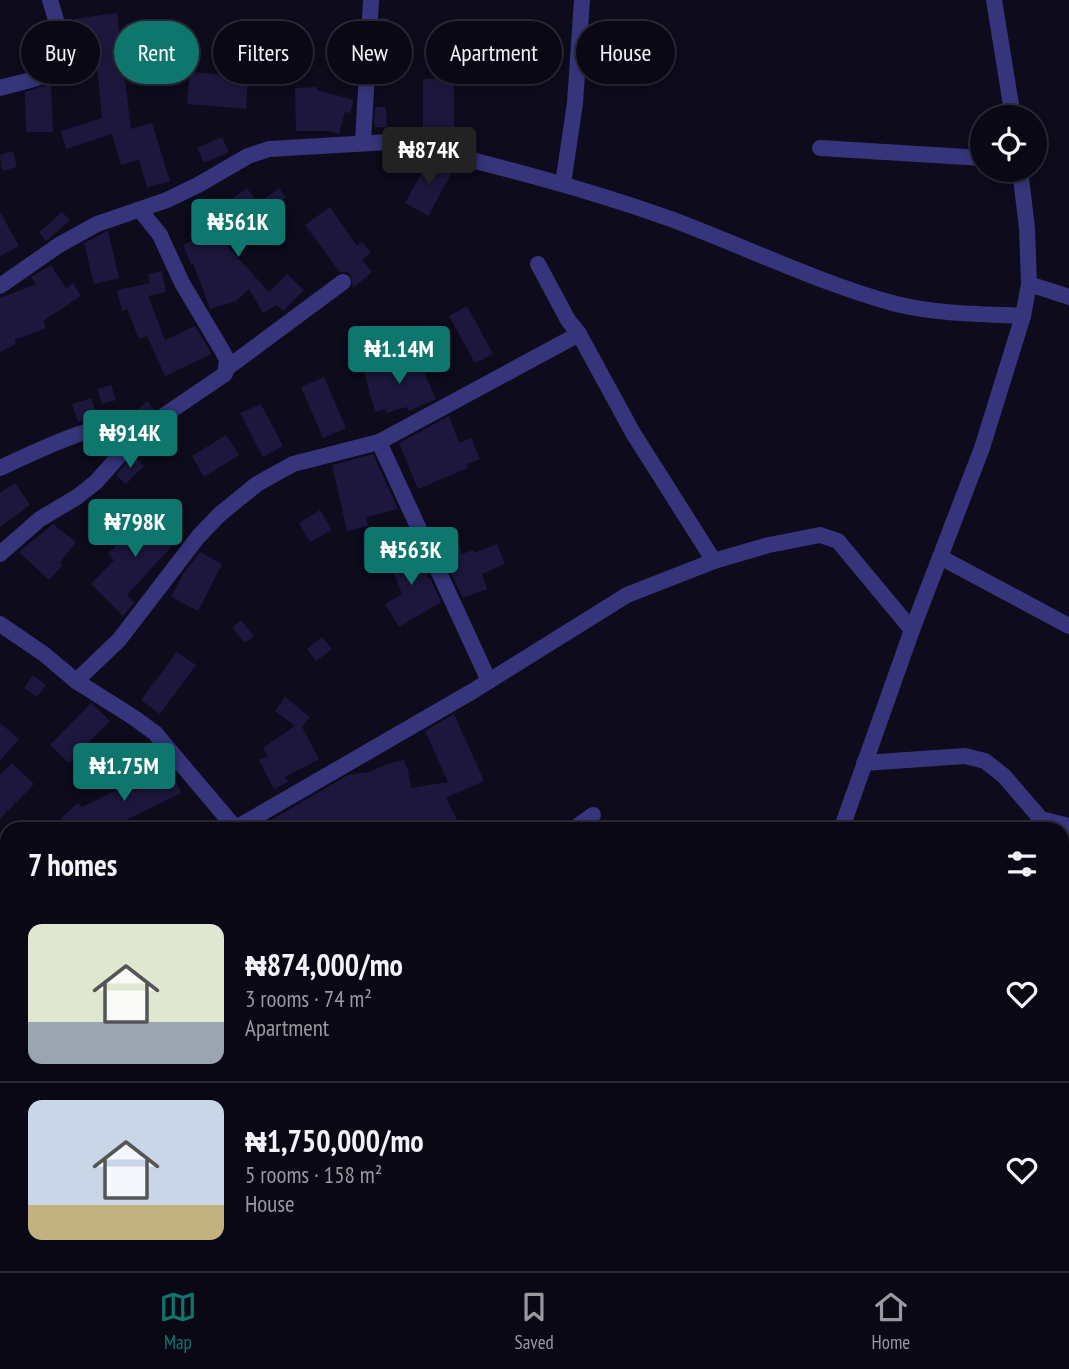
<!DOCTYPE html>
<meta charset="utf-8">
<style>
:root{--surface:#0a0815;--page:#13111e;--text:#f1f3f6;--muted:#999aa0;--line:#2a2934;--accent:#0f766e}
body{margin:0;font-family:"PT Sans Narrow",sans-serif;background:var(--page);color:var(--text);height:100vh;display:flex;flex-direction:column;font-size:26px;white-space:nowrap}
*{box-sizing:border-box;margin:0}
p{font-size:23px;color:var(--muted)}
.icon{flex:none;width:38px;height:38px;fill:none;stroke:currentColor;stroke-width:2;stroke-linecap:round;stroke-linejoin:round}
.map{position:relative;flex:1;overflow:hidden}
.drawer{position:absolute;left:0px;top:822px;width:1069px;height:450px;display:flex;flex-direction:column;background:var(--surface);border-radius:21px 21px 0 0;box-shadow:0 4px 10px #0003,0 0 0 2px var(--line)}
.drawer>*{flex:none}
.banner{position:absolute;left:21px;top:21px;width:700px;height:63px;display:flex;gap:14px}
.controls{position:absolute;left:970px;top:105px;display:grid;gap:14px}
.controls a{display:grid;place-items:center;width:77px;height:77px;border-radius:50%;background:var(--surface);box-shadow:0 4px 10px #0003,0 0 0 2px var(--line);font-size:35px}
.price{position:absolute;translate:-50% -60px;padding:0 16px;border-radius:7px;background:var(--accent);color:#fff;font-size:23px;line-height:46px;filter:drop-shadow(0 2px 4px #0008)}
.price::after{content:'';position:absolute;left:50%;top:42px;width:21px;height:16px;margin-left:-10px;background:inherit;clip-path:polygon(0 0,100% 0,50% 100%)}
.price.current{background:#222;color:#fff}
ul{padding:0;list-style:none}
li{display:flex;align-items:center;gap:21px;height:175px;padding:0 28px}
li+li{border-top:2px solid var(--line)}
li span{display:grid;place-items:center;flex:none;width:196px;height:140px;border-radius:14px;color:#555}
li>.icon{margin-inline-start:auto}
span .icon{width:84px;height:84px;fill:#fffc;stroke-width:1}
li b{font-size:30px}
h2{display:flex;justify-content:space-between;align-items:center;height:84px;padding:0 28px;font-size:30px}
.tag{padding:0 24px;border-radius:32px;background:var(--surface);box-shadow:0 4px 10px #0003,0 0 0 2px var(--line);font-size:24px;line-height:63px}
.tag.current{background:var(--accent);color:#fff}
.tab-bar{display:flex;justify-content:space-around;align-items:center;height:98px;border-top:2px solid var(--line);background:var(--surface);font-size:19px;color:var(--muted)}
.tab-bar a{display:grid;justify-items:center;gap:4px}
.tab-bar .current{color:var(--accent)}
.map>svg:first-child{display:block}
.building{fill:#1d173d}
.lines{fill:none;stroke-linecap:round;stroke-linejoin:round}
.minor{stroke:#36357c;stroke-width:16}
</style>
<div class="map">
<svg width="1069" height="1271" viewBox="0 0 1069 1271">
<rect width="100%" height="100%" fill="#0d0b1c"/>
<g class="building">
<path d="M117,13L131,129L152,123L170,181L147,188L139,160L121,165L112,134L66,149L61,131L102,118L95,46L78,48L74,19Z"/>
<path d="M380,18H388L389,39L379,40Z"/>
<path d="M166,41L185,44L181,69L162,67Z"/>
<path d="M190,72L248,77L246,109L187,104Z"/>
<path d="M454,78V128L423,129V79Z"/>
<path d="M51,83L53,132H26L25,92Z"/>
<path d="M317,87V90L354,100L350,113L345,112L339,134L327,131H296L295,88Z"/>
<path d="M375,107H386L387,127H374Z"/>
<path d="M222,137L229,152L204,163L197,148Z"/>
<path d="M13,151L17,167L2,171L0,155Z"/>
<path d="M429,160L455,167L428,216L405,203Z"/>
<path d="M247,188L258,204L279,188L286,197L265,214L269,218L238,240L239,244L227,246L269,292L287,274L304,290L283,311L277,305L263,313L249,289L236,301L210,309L193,263L191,264L183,245L222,227L243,223L228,202Z"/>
<path d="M330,207L357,246L362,242L371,253L362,260L372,272L353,288L351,275L347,272H340L305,225Z"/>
<path d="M0,212L19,246L0,256Z"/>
<path d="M62,212L70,220L46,241L39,232Z"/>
<path d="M108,231L119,278L94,284L84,243Z"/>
<path d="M51,265L66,288L73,283L81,296L43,321L46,328L14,340L16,344L0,352V298L36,284L31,277Z"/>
<path d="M162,271L166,292L148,296L165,340L195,326L212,354L165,376L147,336L139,339L127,309L122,311L117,290L150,283L148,274Z"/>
<path d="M467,306L493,354L475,363L449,316Z"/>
<path d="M416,354L436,399L409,411L407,407L386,413L385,409L375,412L364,372L384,366L385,368Z"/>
<path d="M324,377L346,428L323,438L301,387Z"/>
<path d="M111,385L116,400L102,404L97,389Z"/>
<path d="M91,398L97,416L78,422L72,404Z"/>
<path d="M147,401L154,409L140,420L134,413Z"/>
<path d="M261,404L283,446L263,457L240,413Z"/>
<path d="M449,416L459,443L471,438L480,459L467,464L468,468L418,489L399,443Z"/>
<path d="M226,435L239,455L204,477L192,456Z"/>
<path d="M373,454L398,509L366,517L368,526L347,531L332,465Z"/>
<path d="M134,455L144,466L126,484L116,475Z"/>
<path d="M15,483L30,505L0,527V493Z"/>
<path d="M152,507L182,535L127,595L134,603L123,616L91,584L114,560L108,554Z"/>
<path d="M320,510L332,530L310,542L299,523Z"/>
<path d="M53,524L76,542L60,562L63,565L49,580L19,552Z"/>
<path d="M459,543L462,554L473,550L474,553L497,544L505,564L482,574L487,589L463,598L448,568L451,566L444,549Z"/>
<path d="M415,545L428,579L430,578L441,602L399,627L385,604L402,594L387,555Z"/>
<path d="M200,552L222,564L198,611L171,597L184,573Z"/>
<path d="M241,620L254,636L245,643L232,628Z"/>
<path d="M322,637L332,649L316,661L307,649Z"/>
<path d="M177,652L196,665L160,714L141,700Z"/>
<path d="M33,675L46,685L37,697L24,688Z"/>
<path d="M285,697L310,717L302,727L319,759L285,777L288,782L274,789L259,760L268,756L263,748L295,726L275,711Z"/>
<path d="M91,703L110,721L69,763L50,745Z"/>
<path d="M454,714L484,781L446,798L459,823L456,824L459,830H396L392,822L374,830H254L348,775L369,772L390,763L404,760L408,770L411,788L448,782L425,731Z"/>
<path d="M0,723L19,739L0,761Z"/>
<path d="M12,763L34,784L0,819V775Z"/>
<path d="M168,765L181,793L106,830H71L61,818L78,803L82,807Z"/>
</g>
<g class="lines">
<g class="minor">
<path d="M994,0L1013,117"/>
<path d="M0,88C15,83 35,81 48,73C71,59 56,20 50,0"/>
<path d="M363,142L371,0"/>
<path d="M820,148L982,158"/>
<path d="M563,184L575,103L582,0"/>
<path d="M538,264L568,320L579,334L633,433L714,561"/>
<path d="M1029,284L1069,297"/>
<path d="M0,286L59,245L97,224L167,200L198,185L248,156L269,149L389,142L403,143C493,165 581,187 668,218C744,246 818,283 896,304C937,314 981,314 1023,316"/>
<path d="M227,368L343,282"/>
<path d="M379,442L489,681"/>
<path d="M0,468C15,461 96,422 107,429C113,433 119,444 124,450"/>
<path d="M0,554L40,519L77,497L96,482L134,439L150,425L225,374L227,360L223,352L182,283L160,235L140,210"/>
<path d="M940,557L1069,626"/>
<path d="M0,624L44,654L76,681L133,717L155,733L237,830"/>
<path d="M76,681L119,640L198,537L219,515L257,484L293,464L379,442L579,334"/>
<path d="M864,763L965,756L985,761L1004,776L1041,819L1069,826"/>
<path d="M236,828L473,691L627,595L714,561L769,545L820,535L838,541L912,630"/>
<path d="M572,830L593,815"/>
<path d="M841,830L912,630L982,448L1023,316L1029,284L1027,228L1020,170"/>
<path d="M1062,1130L1069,1128"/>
<path d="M0,1221L7,1215"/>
<path d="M460,1265L462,1271"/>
<path d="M845,1265L846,1271"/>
<path d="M513,1271L538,1265"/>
</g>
</g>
</svg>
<div class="controls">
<a><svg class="icon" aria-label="locate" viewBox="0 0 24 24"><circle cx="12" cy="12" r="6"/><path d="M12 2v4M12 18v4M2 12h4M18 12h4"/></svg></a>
</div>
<b class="price current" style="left:429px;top:187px">₦874K</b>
<b class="price" style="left:238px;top:259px">₦561K</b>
<b class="price" style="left:399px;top:386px">₦1.14M</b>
<b class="price" style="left:130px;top:470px">₦914K</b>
<b class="price" style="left:135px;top:559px">₦798K</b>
<b class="price" style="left:411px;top:587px">₦563K</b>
<b class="price" style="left:124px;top:803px">₦1.75M</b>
<div class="banner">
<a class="tag">Buy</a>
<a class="tag current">Rent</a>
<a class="tag">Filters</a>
<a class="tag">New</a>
<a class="tag">Apartment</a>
<a class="tag">House</a>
</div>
<section class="drawer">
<h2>7 homes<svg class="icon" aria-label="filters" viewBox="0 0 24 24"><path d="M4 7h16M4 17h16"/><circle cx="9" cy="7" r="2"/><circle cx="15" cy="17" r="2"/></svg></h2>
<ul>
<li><span style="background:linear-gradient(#dfe7d0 70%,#9aa5b1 0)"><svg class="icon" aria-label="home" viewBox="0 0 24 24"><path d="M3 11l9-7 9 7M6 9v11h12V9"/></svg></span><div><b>₦874,000/mo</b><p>3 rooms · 74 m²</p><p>Apartment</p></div><svg class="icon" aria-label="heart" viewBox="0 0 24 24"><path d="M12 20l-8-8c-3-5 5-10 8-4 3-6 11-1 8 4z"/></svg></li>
<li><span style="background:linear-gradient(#c9d6e8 75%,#c2b280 0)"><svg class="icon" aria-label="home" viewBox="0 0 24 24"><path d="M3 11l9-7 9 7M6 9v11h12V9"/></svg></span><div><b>₦1,750,000/mo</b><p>5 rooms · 158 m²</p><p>House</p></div><svg class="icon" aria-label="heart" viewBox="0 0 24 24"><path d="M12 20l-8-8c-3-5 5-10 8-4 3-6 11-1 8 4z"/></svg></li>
</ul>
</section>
</div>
<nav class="tab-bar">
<a class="current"><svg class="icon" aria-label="map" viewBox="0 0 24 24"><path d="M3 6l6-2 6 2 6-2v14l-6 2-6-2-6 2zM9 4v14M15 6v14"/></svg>Map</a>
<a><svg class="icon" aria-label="saved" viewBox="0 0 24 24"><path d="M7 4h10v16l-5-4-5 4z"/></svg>Saved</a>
<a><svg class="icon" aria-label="home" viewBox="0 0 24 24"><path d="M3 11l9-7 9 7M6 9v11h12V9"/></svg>Home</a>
</nav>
